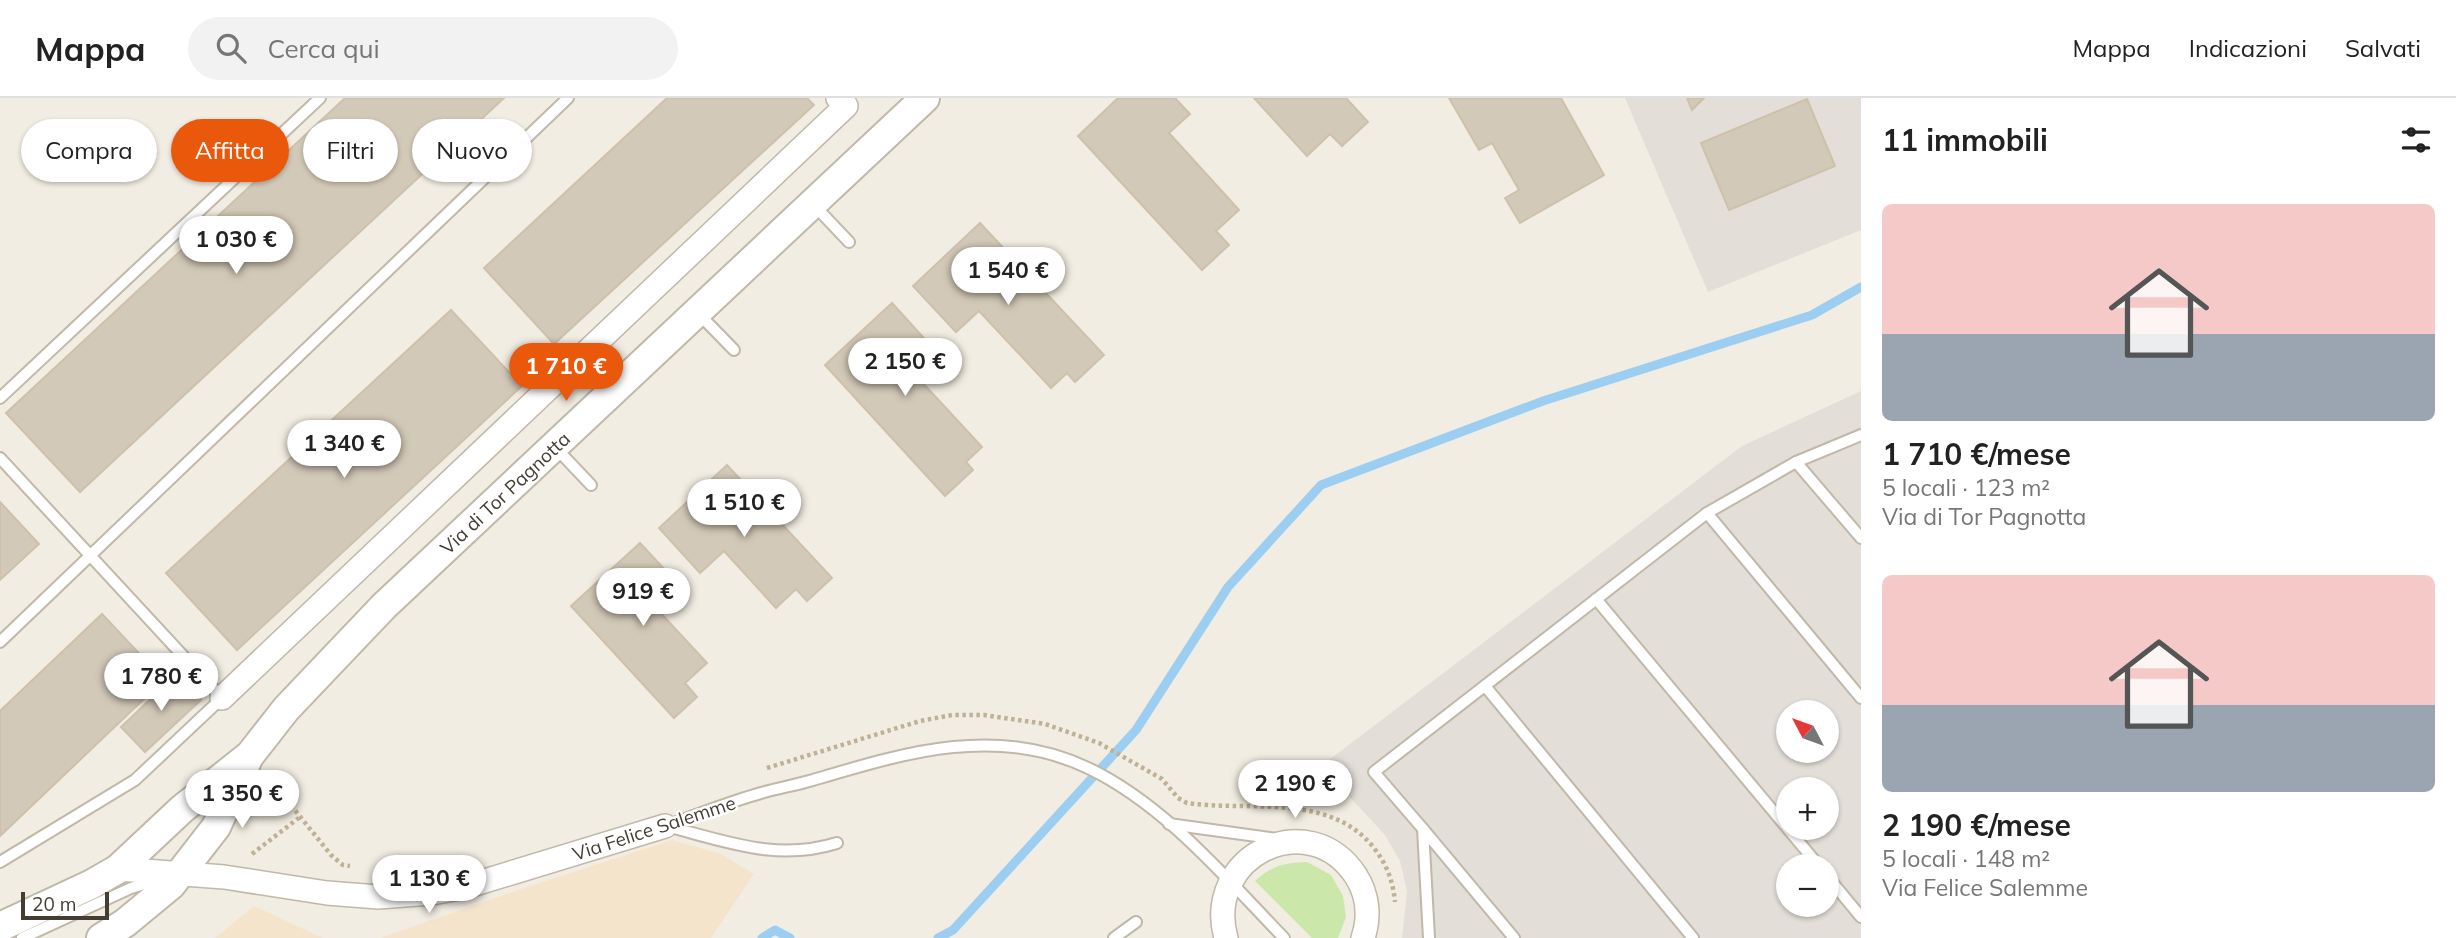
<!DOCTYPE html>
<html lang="it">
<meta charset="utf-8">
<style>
:root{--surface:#fff;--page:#f2f2f2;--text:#222;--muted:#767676;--line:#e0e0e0;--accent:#ea580c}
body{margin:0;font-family:Mulish,sans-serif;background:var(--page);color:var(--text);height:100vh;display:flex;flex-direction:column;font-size:26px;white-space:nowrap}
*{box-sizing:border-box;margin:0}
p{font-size:23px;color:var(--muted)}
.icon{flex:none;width:38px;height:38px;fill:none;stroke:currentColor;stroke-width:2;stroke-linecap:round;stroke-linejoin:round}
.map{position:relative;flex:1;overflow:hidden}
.side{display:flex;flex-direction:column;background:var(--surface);width:595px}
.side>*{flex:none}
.hud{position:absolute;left:21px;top:21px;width:665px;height:63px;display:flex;gap:14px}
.needle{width:46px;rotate:311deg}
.controls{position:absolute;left:1776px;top:602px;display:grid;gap:14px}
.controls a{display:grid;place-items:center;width:63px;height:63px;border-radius:50%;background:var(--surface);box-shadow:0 2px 5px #0004;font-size:35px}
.scale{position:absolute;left:21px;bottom:18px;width:88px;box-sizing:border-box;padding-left:7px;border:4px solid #433d33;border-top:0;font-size:19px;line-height:24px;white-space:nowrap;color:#433d33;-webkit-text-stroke:5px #fff;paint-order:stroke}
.price{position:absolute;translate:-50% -60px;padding:0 16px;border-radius:24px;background:#fff;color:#222;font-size:23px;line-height:46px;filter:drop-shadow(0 2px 4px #0008)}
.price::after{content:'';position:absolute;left:50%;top:42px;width:21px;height:16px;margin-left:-10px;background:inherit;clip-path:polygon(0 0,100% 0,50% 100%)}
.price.selected{background:var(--accent);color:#fff}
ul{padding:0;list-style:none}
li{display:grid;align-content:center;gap:14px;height:371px;padding:0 21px}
li span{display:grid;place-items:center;height:217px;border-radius:10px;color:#555}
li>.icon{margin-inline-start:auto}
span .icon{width:126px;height:126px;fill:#fffc;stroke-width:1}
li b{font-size:30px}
h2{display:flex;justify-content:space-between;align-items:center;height:84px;padding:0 21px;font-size:30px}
.tag{padding:0 24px;border-radius:32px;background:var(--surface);box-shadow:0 2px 5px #0004;font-size:24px;line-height:63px}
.tag.selected{background:var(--accent);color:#fff}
header{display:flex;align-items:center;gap:42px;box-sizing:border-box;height:98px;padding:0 35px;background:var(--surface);border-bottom:2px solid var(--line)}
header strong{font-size:33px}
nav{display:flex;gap:38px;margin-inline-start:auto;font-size:24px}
.search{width:490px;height:63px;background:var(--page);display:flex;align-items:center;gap:18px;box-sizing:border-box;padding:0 24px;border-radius:38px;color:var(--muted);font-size:26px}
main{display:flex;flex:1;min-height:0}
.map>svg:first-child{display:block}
.commercial{fill:#f5e4cc}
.industrial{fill:#e3ded8;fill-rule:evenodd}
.green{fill:#cbe7aa}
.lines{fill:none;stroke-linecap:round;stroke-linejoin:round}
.stream{stroke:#9ccef1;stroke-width:9}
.building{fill:#d3c9b8;stroke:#cec1ab;stroke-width:2}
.service-casing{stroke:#c0b8a8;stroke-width:14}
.minor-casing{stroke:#c0b8a8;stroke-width:26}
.tertiary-casing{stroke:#c0b8a8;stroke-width:32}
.path{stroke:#bfb196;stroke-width:4.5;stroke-dasharray:3.5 3.5;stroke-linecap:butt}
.service{stroke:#fff;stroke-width:10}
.minor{stroke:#fff;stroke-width:23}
.tertiary{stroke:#fff;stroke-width:28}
.labels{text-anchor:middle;stroke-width:5;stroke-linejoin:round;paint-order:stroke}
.street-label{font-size:19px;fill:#433d33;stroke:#fff}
</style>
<header>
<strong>Mappa</strong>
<div class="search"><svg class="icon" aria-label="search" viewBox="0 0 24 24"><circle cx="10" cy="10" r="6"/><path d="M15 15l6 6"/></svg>Cerca qui</div>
<nav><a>Mappa</a><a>Indicazioni</a><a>Salvati</a></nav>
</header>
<main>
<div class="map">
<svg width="1861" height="840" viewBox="0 0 1861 840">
<rect width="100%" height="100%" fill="#f2ede2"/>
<g class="commercial">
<path d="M672,742L721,756L754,776L711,840H380L515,793Z"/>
<path d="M254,808L323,840H215Z"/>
</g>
<g class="industrial">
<path d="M1625,0H1861V132L1708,194Z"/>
<path d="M1861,293V840H1402L1407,793L1400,763L1385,737L1321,668L1742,348ZM1788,614H1827V653H1788ZM1788,691H1827V730H1788ZM1788,768H1827V807H1788Z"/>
</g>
<path class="green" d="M1307,764L1331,777L1343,798L1346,819L1338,840H1312L1255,783C1273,767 1284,765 1307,764Z"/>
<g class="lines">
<g class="stream">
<path d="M762,840L775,832L790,840"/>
<path d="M938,840L953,832L1136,632L1228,489L1321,387L1543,303L1812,217L1861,189"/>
</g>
</g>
<g class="building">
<path d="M345,0H504L80,394L6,315Z"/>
<path d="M667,0H807L814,7L554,246L484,170Z"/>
<path d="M1118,0H1175L1190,16L1169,35L1239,112L1216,133L1229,147L1202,172L1078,38Z"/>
<path d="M1254,0H1346L1368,24L1342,48L1330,36L1307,58Z"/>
<path d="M1449,0H1561L1604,77L1520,125L1505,100L1519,92L1492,45L1479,52Z"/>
<path d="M1687,0H1704L1692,12Z"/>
<path d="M1807,1L1835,68L1729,112L1701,45Z"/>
<path d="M980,125L1104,257L1075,284L1067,275L1051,290L979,213L956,234L913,188Z"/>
<path d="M892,205L931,248L908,269L982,349L966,364L973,372L945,398L825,267Z"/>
<path d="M451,212L522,288L237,552L166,475Z"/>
<path d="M727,367L832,480L807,503L796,491L776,510L724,453L700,475L659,430Z"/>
<path d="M0,404L39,446L0,482Z"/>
<path d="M640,445L680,488L656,510L707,565L685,585L697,599L674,620L571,508Z"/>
<path d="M102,516L164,582L0,738V613Z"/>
<path d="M177,576L201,602L145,654L121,629Z"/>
</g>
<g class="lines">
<defs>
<g id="service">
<path d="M813,106L849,144"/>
<path d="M697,214L734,252"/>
<path d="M0,300L320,0"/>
<path d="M554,348L591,387"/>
<path d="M0,360L222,600L135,682L0,764"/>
<path d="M1796,364L1861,440"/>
<path d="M1707,415L1861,600"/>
<path d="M1596,501L1819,768"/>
<path d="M0,544L568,0"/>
<path d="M1485,588L1693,840"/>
<path d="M1169,726L1277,741"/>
<path d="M665,728C697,717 729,704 761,695C778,690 796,687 813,682C904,655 996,626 1088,670C1164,706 1226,780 1284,840"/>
<path d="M666,728C726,743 776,764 837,745"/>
<path d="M1423,731L1514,840"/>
<path d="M1827,778L1861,819"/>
<path d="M22,840L131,790L161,781"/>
<path d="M1114,840L1136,824"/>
<path d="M1429,840L1423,731L1374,674L1707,415L1796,364L1861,337"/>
</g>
<g id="minor">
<path d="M222,600L846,8L838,0"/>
<path d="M118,771L224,779L327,795L378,799L432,795L465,789L665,728"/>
<path d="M1226,840C1203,758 1309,706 1356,778C1368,797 1370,819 1363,840"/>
</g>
<g id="tertiary">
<path d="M0,829L92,786L118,771L182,711L250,657L286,611L384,508L925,0"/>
<path d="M101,840L125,825L171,787L216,729L247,663"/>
</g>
</defs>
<use href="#service" class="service-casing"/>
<use href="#minor" class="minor-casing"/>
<use href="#tertiary" class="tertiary-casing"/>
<g class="path">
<path d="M767,670L920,623L952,617H984L1045,626L1099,645L1162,681L1178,700L1187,705C1249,714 1330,694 1374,750C1387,767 1393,783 1395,804"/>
<path d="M269,680L331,757L343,767L350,768"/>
<path d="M252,756L300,719"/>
</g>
<use href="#service" class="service"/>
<use href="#minor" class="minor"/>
<use href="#tertiary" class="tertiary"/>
</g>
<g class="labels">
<g class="street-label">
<text transform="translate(505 395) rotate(-43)" y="7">Via di Tor Pagnotta</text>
<text transform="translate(654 730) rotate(-18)" y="7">Via Felice Salemme</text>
</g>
</g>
</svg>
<div class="controls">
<a><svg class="needle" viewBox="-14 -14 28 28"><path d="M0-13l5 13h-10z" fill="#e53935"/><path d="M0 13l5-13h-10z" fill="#767676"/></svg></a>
<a>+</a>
<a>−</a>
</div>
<div class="scale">20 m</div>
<b class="price" style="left:236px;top:178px">1 030 €</b>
<b class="price" style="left:1008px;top:209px">1 540 €</b>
<b class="price" style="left:905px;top:300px">2 150 €</b>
<b class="price selected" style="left:566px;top:305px">1 710 €</b>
<b class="price" style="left:344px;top:382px">1 340 €</b>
<b class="price" style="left:744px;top:441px">1 510 €</b>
<b class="price" style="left:643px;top:530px">919 €</b>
<b class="price" style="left:161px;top:615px">1 780 €</b>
<b class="price" style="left:1295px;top:722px">2 190 €</b>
<b class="price" style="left:242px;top:732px">1 350 €</b>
<b class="price" style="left:429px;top:817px">1 130 €</b>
<div class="hud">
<a class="tag">Compra</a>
<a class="tag selected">Affitta</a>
<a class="tag">Filtri</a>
<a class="tag">Nuovo</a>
</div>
</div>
<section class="side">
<h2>11 immobili<svg class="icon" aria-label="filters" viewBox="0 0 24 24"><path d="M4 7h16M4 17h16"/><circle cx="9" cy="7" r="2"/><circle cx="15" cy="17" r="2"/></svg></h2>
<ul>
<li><span style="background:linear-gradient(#f6c9c9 60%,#9aa5b1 0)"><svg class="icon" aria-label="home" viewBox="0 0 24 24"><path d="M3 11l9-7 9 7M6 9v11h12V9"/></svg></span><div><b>1 710 €/mese</b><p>5 locali · 123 m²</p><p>Via di Tor Pagnotta</p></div></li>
<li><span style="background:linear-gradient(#f6c9c9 60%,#9aa5b1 0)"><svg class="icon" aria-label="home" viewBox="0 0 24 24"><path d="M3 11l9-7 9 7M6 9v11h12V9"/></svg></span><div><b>2 190 €/mese</b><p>5 locali · 148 m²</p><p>Via Felice Salemme</p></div></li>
</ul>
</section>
</main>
